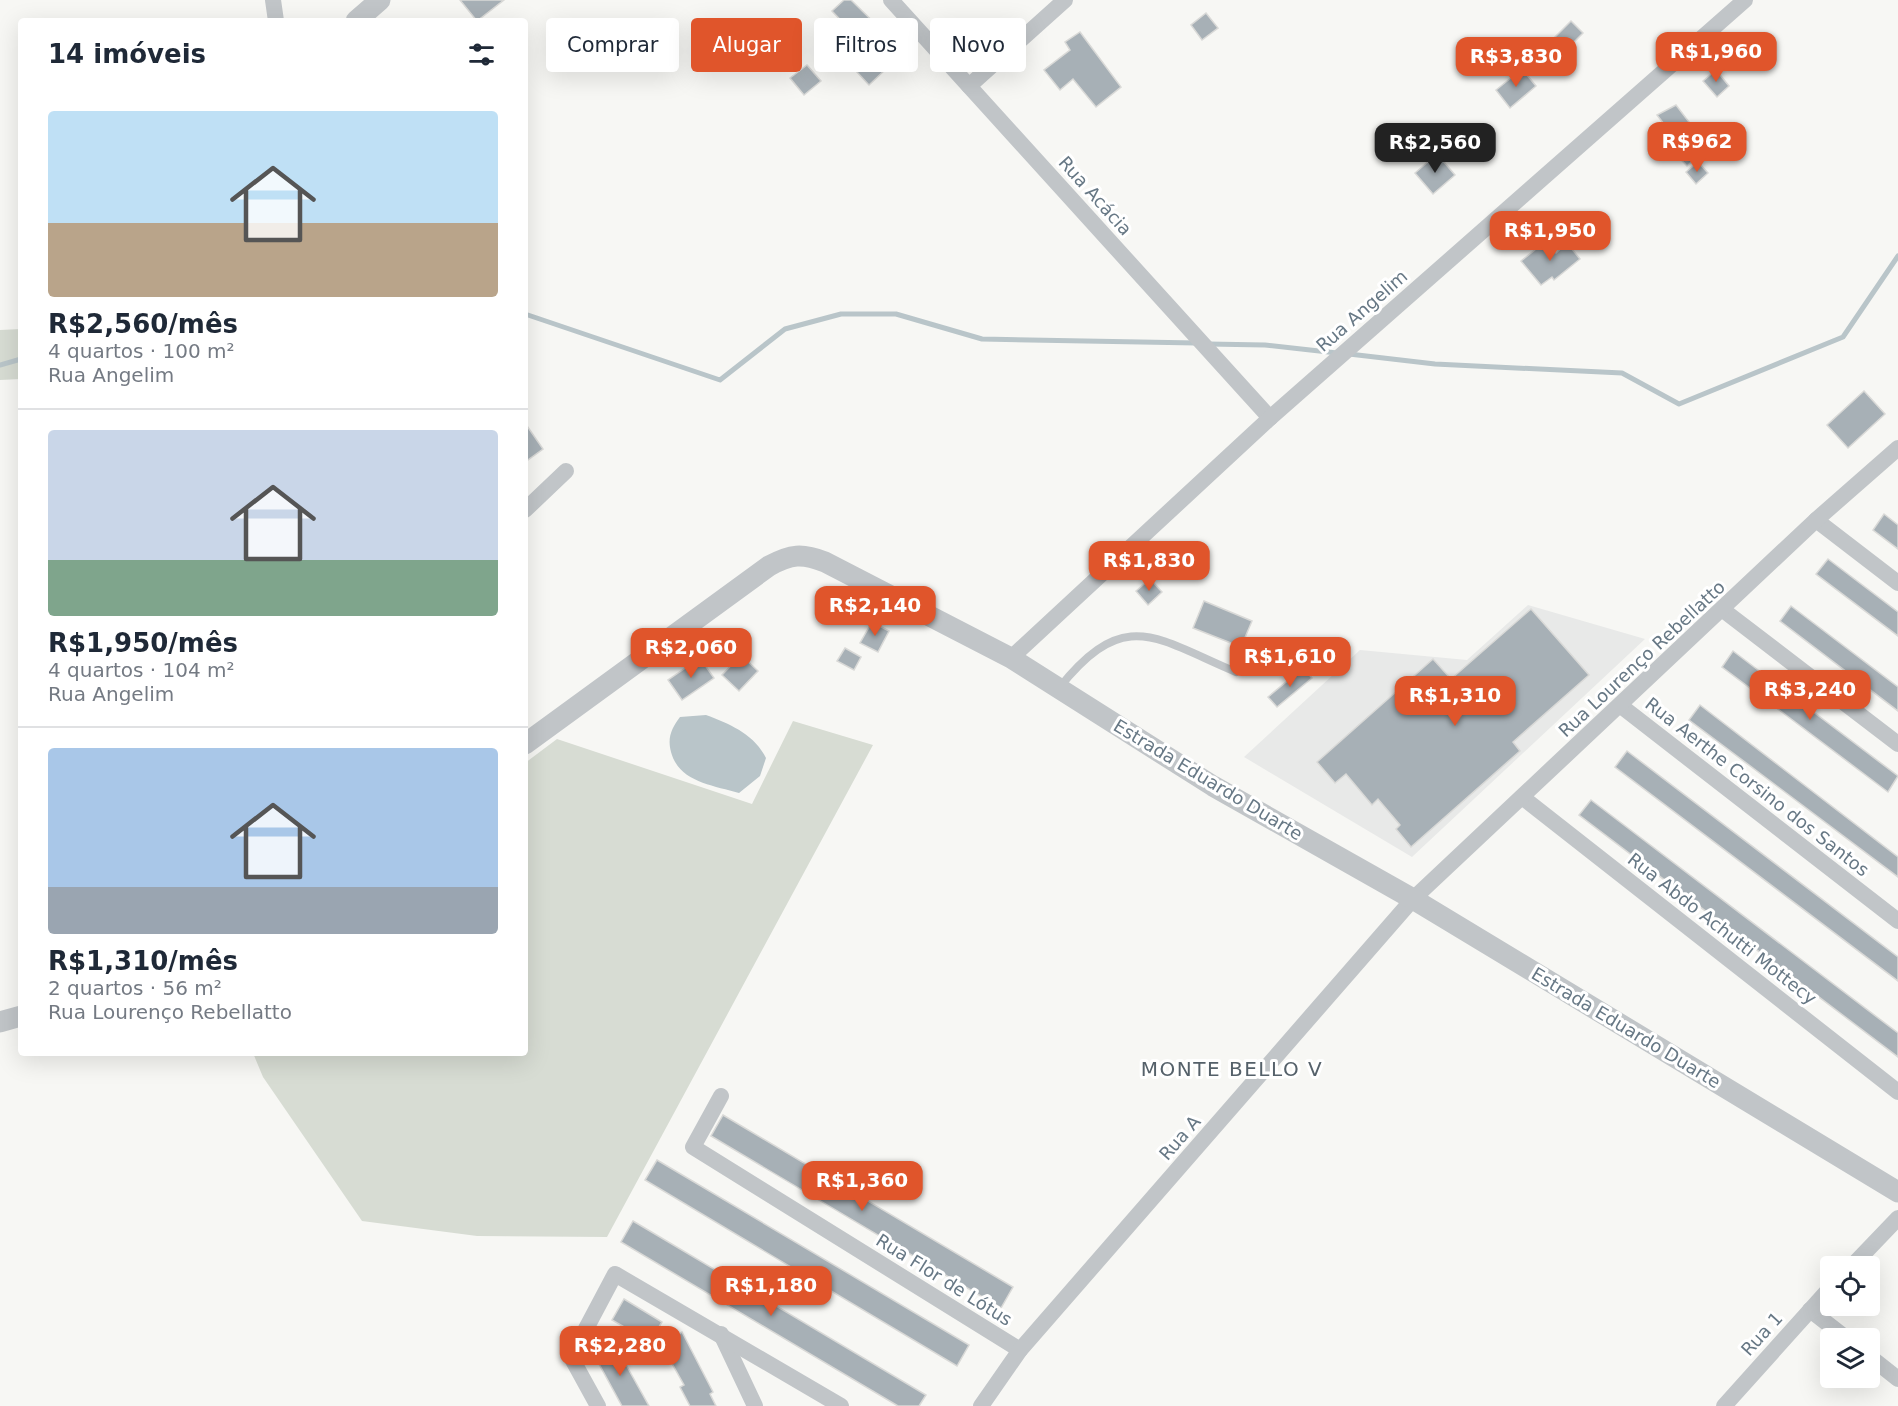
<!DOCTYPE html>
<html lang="pt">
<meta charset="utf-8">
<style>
:root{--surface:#fff;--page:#f2f2f3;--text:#1f2937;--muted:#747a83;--line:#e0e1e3;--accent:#e0552b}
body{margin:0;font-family:"DejaVu Sans",sans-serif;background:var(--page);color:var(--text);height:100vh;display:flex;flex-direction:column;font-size:22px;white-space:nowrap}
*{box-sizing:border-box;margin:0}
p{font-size:20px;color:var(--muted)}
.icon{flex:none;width:33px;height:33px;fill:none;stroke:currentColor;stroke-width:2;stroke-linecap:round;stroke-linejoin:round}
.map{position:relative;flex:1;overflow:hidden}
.panel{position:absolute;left:18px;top:18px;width:510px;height:1038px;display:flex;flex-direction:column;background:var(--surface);border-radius:6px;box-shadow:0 6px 24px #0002}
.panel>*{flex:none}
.guide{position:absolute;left:546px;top:18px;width:570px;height:54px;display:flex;gap:12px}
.controls{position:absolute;left:1820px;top:1256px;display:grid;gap:12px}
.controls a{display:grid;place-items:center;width:60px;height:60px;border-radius:6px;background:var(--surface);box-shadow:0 6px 24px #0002;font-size:30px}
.price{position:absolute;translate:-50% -51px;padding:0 14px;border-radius:12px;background:var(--accent);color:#fff;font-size:20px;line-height:39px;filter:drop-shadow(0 2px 3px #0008)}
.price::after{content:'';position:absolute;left:50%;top:36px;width:18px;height:14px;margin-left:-9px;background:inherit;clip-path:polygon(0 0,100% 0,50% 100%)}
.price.current{background:#222;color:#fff}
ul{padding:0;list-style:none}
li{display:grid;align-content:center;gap:12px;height:318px;padding:0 30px}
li+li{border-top:2px solid var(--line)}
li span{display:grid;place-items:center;height:186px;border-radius:6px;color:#555}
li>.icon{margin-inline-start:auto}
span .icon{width:108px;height:108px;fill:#fffc;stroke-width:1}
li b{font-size:26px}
h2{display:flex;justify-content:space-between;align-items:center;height:72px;padding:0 30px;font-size:26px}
.tag{padding:0 21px;border-radius:6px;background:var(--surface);box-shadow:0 6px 24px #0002;font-size:21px;line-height:54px}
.tag.current{background:var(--accent);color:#fff}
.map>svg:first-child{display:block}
.built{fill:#e8e9e8}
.green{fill:#d7dcd3}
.water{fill:#b9c5c9}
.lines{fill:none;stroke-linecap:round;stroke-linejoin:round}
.stream{stroke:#b9c5c9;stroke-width:5}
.building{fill:#a7b0b6;stroke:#d9d9d7;stroke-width:1.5}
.service{stroke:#c1c5c8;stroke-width:8}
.minor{stroke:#c1c5c8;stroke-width:16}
.tertiary{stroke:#c1c5c8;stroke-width:21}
.labels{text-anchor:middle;stroke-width:6;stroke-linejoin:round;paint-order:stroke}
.street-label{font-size:18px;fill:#677885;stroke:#fff}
.neighbourhood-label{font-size:20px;letter-spacing:1.5px;fill:#55616a;stroke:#fff}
</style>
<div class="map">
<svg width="1898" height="1406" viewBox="0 0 1898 1406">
<rect width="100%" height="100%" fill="#f7f7f4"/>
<path class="built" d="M1528,605L1645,639L1412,857L1244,757L1360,650L1467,660Z"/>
<g class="green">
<path d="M21,329V379L0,380V330Z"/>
<path d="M793,721L873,745L607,1237L477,1236L362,1221L263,1077L253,1053H525V763L557,739L752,804Z"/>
</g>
<path class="water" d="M706,715C730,724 754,734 766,758L760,776L739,793C712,785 679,782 671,752C667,737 672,728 680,717Z"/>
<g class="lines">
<g class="stream">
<path d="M525,314L720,380L785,329L841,314H896L982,339L1196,343"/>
<path d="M1208,344L1265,345L1337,353"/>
<path d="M1349,354L1435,364L1622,373L1679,404L1843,337L1898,256"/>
<path d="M0,365L21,359"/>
</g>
</g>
<g class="building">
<path d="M460,0H504L477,21Z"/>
<path d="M844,0H851L904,52L869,85L832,45L849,29L832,11Z"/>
<path d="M1206,13L1218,28L1202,40L1191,25Z"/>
<path d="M1571,21L1583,33L1557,59L1545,47Z"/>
<path d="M1080,32L1121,87L1096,107L1073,79L1060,90L1044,70L1070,50L1065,42Z"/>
<path d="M807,65L821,81L804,95L790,78Z"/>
<path d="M1522,69L1536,86L1510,108L1496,90Z"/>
<path d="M1716,70L1729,86L1717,97L1703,81Z"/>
<path d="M1676,105L1689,122L1682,127L1704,150L1687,166L1666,144L1674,137L1657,115Z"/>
<path d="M1437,154L1455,175L1433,194L1415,173Z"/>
<path d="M1698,162L1708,173L1696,184L1686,172Z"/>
<path d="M1546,241L1556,253L1567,243L1580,259L1554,280L1552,277L1541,285L1521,261Z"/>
<path d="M1864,391L1885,414L1848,448L1827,425Z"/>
<path d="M525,423L543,449L525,462Z"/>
<path d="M1884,514L1898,525V549L1873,530Z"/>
<path d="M1828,559L1898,612V636L1816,574Z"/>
<path d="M1150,579L1162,592L1148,605L1136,591Z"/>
<path d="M1204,601L1252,621L1241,647L1193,628Z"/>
<path d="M1791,606L1898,687V711L1780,621Z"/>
<path d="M1531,609L1589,675L1513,742L1520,751L1411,847L1396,829L1400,825L1378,799L1372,805L1346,774L1335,783L1317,762L1433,659L1451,679Z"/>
<path d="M872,622L889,631L878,652L860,643Z"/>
<path d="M845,648L861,657L854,670L837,661Z"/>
<path d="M1733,651L1898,776L1888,792L1722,667Z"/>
<path d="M741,655L758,671L739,691L722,675Z"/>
<path d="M700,658L714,678L682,700L668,680Z"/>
<path d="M1303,668L1312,678L1277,707L1268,697Z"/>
<path d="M1700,705L1898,857V877L1689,720Z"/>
<path d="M1627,751L1898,957V981L1615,767Z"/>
<path d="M1591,800L1898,1033V1057L1579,815Z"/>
<path d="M723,1115L1013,1287L1001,1308L711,1136Z"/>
<path d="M657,1160L969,1345L957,1366L645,1180Z"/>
<path d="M633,1221L926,1395L919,1406H898L621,1242Z"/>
<path d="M624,1299L662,1322L650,1342L612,1320Z"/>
<path d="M682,1332L713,1392L710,1394L716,1406H690L680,1387L684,1385L661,1344Z"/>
<path d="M614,1342L630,1372L649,1406H622L593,1353Z"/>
</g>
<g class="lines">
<path class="service" d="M1059,688C1125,606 1155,638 1236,672"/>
<g class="minor">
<path d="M273,0L276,21"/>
<path d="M891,0L1270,418"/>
<path d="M969,86L1065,0"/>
<path d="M525,510L566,471"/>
<path d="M1816,520L1898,583"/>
<path d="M1723,610L1898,744"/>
<path d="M1011,658L1270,418L1745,0"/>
<path d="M1621,706L1898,921"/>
<path d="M1522,797L1898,1092"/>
<path d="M721,1096L693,1147L1020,1350"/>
<path d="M1852,1266L1898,1218"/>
<path d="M1810,1310L1846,1338"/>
<path d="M721,1334L755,1406"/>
<path d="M1869,1356L1898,1379"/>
<path d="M598,1406L571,1357L615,1274L841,1406"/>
<path d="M981,1406L1020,1350L1413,899L1816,520L1898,448"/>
<path d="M1724,1406L1830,1288"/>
</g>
<g class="tertiary">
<path d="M356,21L380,0"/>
<path d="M525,744L769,566C791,554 802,553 825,562L1011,658L1213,786L1413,899L1898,1192"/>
<path d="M0,1022L21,1016"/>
</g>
</g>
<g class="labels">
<g class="street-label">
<text transform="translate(1095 196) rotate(48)" y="6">Rua Acácia</text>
<text transform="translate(1362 311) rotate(-41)" y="6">Rua Angelim</text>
<text transform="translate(1642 659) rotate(-43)" y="6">Rua Lourenço Rebellatto</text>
<text transform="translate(1208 780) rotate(31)" y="6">Estrada Eduardo Duarte</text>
<text transform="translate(1757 787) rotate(38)" y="6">Rua Aerthe Corsino dos Santos</text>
<text transform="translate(1722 929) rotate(38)" y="6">Rua Abdo Achutti Mottecy</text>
<text transform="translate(1626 1028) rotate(31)" y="6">Estrada Eduardo Duarte</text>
<text transform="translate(1180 1138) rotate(-49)" y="6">Rua A</text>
<text transform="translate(944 1280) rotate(32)" y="6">Rua Flor de Lótus</text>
<text transform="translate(1762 1334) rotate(-48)" y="6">Rua 1</text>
</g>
<g class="neighbourhood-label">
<text x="1232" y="1076">MONTE BELLO V</text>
</g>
</g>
</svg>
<div class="controls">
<a><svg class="icon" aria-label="locate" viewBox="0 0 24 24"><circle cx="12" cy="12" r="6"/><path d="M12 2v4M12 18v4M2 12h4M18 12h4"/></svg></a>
<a><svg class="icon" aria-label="layers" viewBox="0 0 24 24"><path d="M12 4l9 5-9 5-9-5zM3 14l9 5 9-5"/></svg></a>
</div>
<b class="price" style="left:1716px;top:83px">R$1,960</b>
<b class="price" style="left:1516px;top:88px">R$3,830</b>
<b class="price" style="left:1697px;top:173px">R$962</b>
<b class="price current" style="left:1435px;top:174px">R$2,560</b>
<b class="price" style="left:1550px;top:262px">R$1,950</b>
<b class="price" style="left:1149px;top:592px">R$1,830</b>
<b class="price" style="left:875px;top:637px">R$2,140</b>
<b class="price" style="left:691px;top:679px">R$2,060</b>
<b class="price" style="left:1290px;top:688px">R$1,610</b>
<b class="price" style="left:1810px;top:721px">R$3,240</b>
<b class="price" style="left:1455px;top:727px">R$1,310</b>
<b class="price" style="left:862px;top:1212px">R$1,360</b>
<b class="price" style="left:771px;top:1317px">R$1,180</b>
<b class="price" style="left:620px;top:1377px">R$2,280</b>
<div class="guide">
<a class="tag">Comprar</a>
<a class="tag current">Alugar</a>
<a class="tag">Filtros</a>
<a class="tag">Novo</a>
</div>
<section class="panel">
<h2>14 imóveis<svg class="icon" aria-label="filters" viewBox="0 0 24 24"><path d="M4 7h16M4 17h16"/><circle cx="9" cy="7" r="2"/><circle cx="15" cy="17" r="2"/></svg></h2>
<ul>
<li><span style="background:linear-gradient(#bfe0f5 60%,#b9a48a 0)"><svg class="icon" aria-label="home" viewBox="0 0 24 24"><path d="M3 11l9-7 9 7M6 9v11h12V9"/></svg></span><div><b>R$2,560/mês</b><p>4 quartos · 100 m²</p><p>Rua Angelim</p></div></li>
<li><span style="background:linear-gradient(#c9d6e8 70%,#7fa58c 0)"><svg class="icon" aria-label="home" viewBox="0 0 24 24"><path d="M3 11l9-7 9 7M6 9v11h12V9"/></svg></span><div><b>R$1,950/mês</b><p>4 quartos · 104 m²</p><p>Rua Angelim</p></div></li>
<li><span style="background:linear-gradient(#a9c7e8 75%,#9aa5b1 0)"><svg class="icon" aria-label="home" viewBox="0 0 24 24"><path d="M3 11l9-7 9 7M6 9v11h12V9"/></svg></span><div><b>R$1,310/mês</b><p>2 quartos · 56 m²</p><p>Rua Lourenço Rebellatto</p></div></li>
</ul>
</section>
</div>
